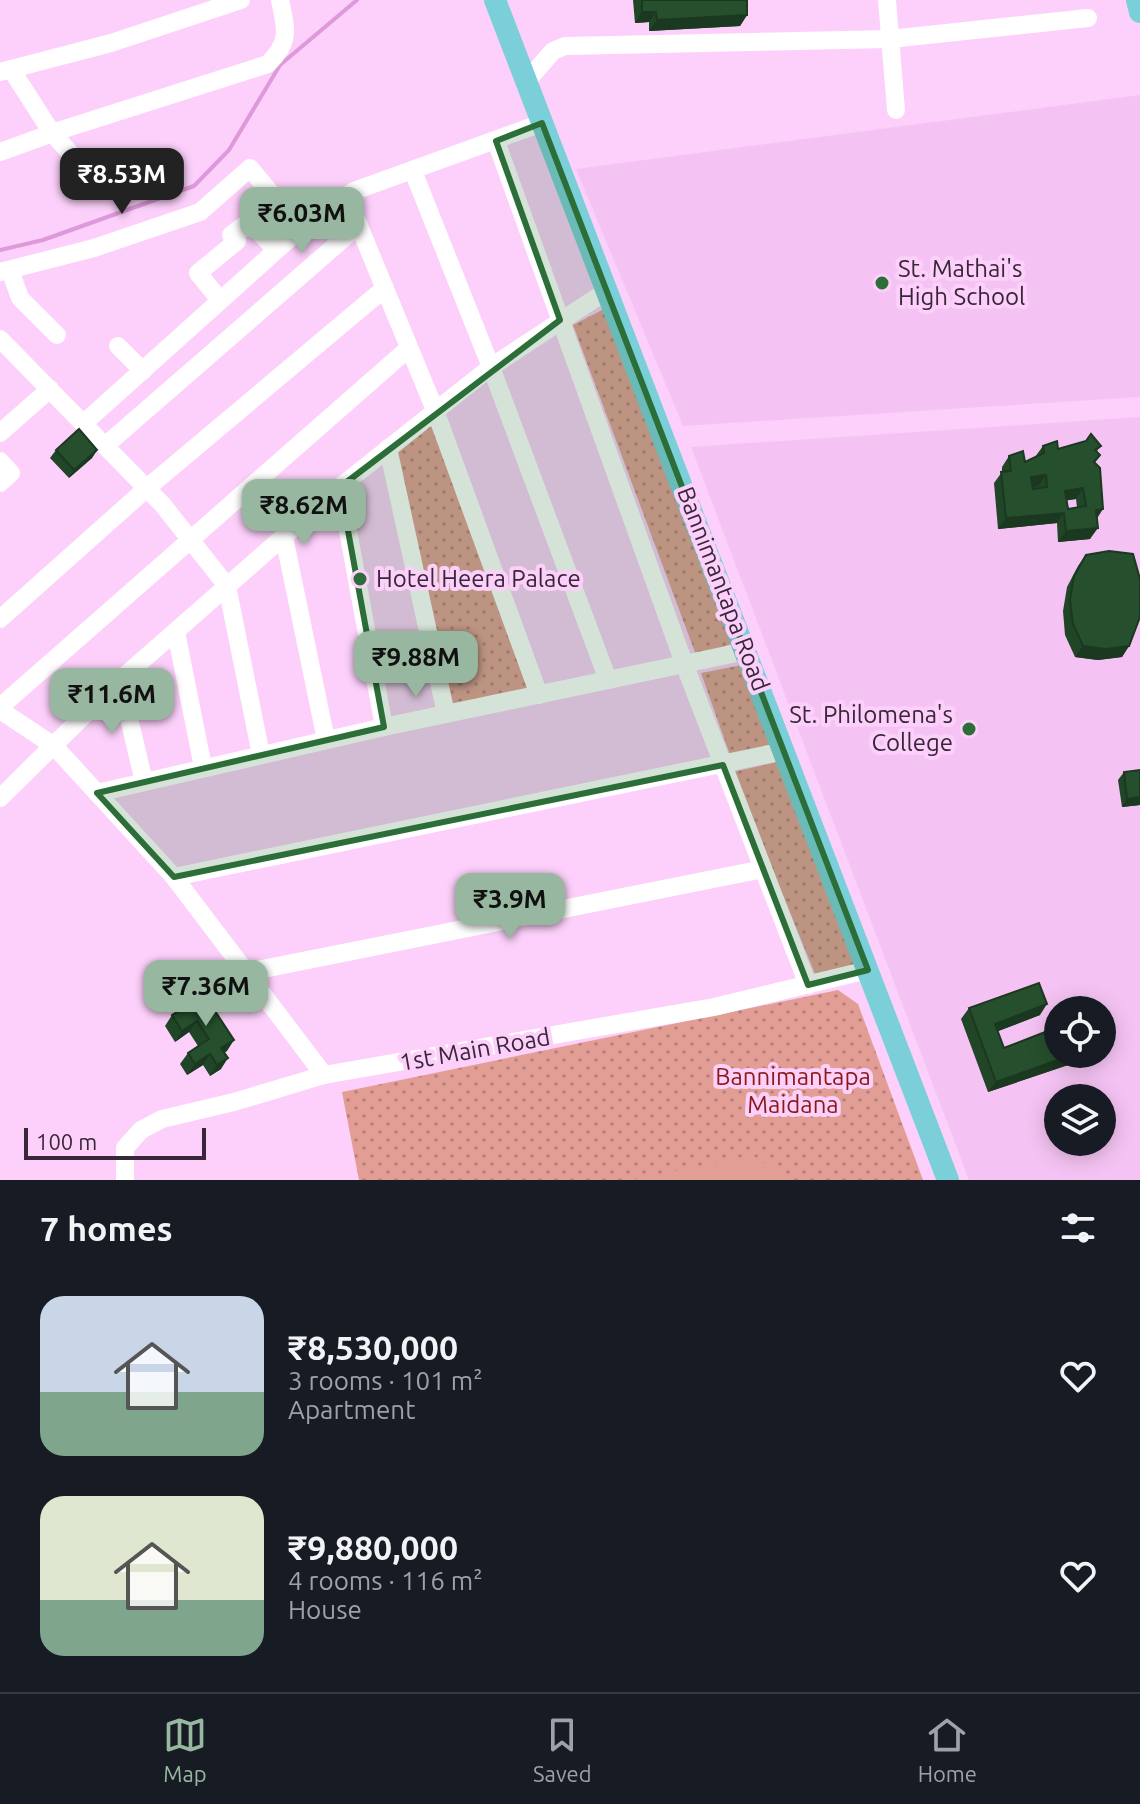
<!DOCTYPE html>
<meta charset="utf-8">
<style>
:root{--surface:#171b24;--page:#242831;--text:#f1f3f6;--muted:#9ea1a6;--line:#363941;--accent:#98b7a0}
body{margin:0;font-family:Ubuntu,sans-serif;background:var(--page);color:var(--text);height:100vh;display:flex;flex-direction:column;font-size:30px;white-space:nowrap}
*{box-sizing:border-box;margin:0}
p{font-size:26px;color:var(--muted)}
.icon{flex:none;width:44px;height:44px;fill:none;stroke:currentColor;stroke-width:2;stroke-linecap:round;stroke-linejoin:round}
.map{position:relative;height:1180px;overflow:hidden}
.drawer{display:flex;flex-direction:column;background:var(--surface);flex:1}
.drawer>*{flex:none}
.buttons{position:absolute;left:1044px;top:996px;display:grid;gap:16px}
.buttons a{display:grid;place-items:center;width:72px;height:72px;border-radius:50%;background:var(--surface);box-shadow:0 4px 20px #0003;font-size:40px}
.scale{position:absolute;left:24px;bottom:20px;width:182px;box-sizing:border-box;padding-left:8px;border:4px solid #382738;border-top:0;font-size:22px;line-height:28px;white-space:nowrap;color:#382738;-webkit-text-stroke:6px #fcd0fa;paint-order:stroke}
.price{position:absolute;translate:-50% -68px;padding:0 18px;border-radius:16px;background:var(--accent);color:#111;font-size:26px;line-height:52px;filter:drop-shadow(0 2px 4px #0008)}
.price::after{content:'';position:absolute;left:50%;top:48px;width:24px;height:18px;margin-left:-12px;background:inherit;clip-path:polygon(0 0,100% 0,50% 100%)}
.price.on{background:#222;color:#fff}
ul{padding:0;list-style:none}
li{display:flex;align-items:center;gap:24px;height:200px;padding:0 40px}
li span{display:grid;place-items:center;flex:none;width:224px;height:160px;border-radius:24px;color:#555}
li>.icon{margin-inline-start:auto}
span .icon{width:96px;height:96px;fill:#fffc;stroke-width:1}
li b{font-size:34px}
h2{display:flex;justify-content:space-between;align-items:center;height:96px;padding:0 40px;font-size:34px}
.tabs{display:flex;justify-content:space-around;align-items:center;height:112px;border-top:2px solid var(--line);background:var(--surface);font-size:22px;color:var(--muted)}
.tabs a{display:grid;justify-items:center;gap:4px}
.tabs .on{color:var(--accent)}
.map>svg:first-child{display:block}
.built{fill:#f5c3f3;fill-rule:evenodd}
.grass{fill:url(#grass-dots)}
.garden{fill:#e29e95}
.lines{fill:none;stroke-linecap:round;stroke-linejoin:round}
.stream{stroke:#de99db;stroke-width:4}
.minor{stroke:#fff;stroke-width:18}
.major{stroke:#7acfd9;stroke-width:22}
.wall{fill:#214527;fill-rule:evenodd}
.shaded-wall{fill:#1b3820}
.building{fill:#26502d;stroke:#1b3820;stroke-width:2;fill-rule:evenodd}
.marked{fill:#2b6e38;fill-opacity:0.2;stroke:#2b6e38;stroke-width:6;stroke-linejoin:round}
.poi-dot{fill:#2b6e38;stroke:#fcd0fa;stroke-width:3}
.labels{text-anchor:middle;stroke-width:8;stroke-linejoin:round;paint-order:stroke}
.poi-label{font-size:24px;fill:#382738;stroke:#fcd0fa;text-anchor:start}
.street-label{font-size:24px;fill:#382738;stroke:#fcd0fa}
.park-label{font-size:24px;fill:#8b1a17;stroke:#fcd0fa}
</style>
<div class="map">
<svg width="1140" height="1180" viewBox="0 0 1140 1180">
<defs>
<pattern id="grass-dots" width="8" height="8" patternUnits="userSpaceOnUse" patternTransform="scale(2)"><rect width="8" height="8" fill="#e29e95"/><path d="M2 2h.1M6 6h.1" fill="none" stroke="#b8817b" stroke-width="1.8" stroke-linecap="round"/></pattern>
</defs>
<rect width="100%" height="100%" fill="#fcd0fa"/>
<g class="built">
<path d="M1140,95V397L683,426L576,169Z"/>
<path d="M1140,417V1180H969L691,447ZM1058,1010H1102V1054H1058ZM1058,1098H1102V1142H1058Z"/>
</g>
<g class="grass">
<path d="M606,308L735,643L696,655L573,325Z"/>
<path d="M431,425L529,691L451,706L397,453Z"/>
<path d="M742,665L774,744L730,755L701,673Z"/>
<path d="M777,762L856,964L815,974L733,772Z"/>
<path d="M838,990L858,1004L923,1180H359L342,1092Z"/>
</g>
<path class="garden" d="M752,1155L792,1180H631Z"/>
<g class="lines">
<path class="stream" d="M0,250L43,240L194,186L229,150L280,65L357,0"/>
<g class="minor">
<path d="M887,0L896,110"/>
<path d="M11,69L52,133L102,188"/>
<path d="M0,72L111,43L241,0"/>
<path d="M526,82L553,51L565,46L890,39L1088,18"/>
<path d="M496,141L685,666L808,985"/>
<path d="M0,152L61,130L268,64C291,41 286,30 280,0"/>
<path d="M413,171L491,367L608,680"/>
<path d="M347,197L435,410L539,695"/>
<path d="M10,270L20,298L57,335"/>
<path d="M0,272L94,248L200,212L250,168L301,230"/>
<path d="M220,300L198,273L237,241L231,235L243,226L245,228L252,225L276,250"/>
<path d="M0,339L162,504L227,586L261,755"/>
<path d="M118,346L143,371"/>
<path d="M84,423L290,238L354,191L542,123"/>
<path d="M0,433L50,389"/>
<path d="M106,445L359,225"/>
<path d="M388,448L446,714"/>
<path d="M0,461L11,473L0,483"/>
<path d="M340,487L384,727"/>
<path d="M284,537L326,740"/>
<path d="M0,619L147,488L385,288"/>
<path d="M176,632L203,767"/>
<path d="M120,680L144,782"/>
<path d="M0,707L409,348"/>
<path d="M0,710L54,746L174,877L324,1075"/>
<path d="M97,793L384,727L746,651"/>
<path d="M0,798L120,680L340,487L491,367L605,292"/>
<path d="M174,877L784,751"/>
<path d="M248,972L763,869"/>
<path d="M125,1180V1148L141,1130L162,1119L234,1102L324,1075L714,1007L868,970"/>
</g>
<g class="major">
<path d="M495,0L948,1180"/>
<path d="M1137,0L1140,12"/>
</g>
</g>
<g class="wall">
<path d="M633,0H747V15L740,26L649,31V22L635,23Z"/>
<path d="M1043,446L1058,449L1101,446L1096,452L1100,455L1094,463L1097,518L1090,539L1058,542L1057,523L998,529L994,483L1002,472V467L1009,456L1025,462L1035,457ZM1076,499L1077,507L1068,509L1066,500Z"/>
<path d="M56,450H97L92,458L69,478L50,458Z"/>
<path d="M1086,555L1129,646L1122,657L1098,660L1075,657L1065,635L1063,611L1067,587L1078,566Z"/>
<path d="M1124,772L1140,805L1122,807L1118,780Z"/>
<path d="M969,1008L1040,1015L998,1031L1004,1048L1074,1063L988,1092L961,1019Z"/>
<path d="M217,1013L227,1051L224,1052L221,1069L210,1076L203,1065L187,1075L180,1064L188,1053L198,1046L189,1032L175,1042L165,1026L172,1015Z"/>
</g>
<g class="shaded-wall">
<path d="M642,12H656L649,22L635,23Z"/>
<path d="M747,15L740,26L649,31L657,20Z"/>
<path d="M97,450L92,458L69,478L74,470Z"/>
<path d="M1046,475L1038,486L1023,488L1031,477Z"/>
<path d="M1083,488L1076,499L1057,502L1065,491Z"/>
<path d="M1103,509L1096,520V510Z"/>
<path d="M1064,513L1057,523L998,529L1006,518Z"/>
<path d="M1098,528L1090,539L1058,542L1066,531Z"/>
<path d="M1083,646H1129L1122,657L1098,660L1075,657Z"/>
<path d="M1140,797V805L1122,807L1127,799Z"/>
<path d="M1047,1004L1040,1015L988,1035L995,1024Z"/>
<path d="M197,1021L189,1032L175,1042L182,1031Z"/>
<path d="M234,1040L227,1051L214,1059L221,1048Z"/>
<path d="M210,1054L203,1065L187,1075L195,1064Z"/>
<path d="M1075,1054H1080L1074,1063L988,1092L996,1082Z"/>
<path d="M228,1058L221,1069L210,1076L217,1065Z"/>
</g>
<g class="building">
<path d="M642,0H747V15L657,20L656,12H642Z"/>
<path d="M79,429L97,450L74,470L56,450Z"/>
<path d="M1091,434L1101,446L1095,450L1100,455L1094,462L1100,468L1103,509L1096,510L1098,528L1066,531L1064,513L1006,518L1001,472L1011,471L1009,456L1023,451L1025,462L1044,453L1043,446L1057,441L1058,449L1086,441ZM1046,475L1047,487L1033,489L1031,477ZM1083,488L1086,506L1068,509L1065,491Z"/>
<path d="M1109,551L1133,554L1140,579V617L1129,646L1106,649L1083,646L1073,624L1070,600L1074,576L1086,555Z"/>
<path d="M1140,770V797L1127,799L1124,772Z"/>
<path d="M1039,983L1047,1004L995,1024L1004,1048L1058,1027V1054H1075L996,1082L969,1008Z"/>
<path d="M206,994L211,1001L217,998L222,1006L215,1011L234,1040L221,1048L228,1058L217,1065L210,1054L195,1064L188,1053L209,1039L197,1021L182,1031L172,1015Z"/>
</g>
<path class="marked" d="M542,123L868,970L808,985L723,765L174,877L97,793L384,727L340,487L560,320L496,141Z"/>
<g class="poi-dot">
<circle cx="882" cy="283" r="8"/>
<circle cx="360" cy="579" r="8"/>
<circle cx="969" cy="729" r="8"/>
</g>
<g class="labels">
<g class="poi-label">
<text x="898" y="277">St. Mathai's<tspan x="898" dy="28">High School</tspan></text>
<text x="376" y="587">Hotel Heera Palace</text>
<text x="953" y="723" text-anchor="end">St. Philomena's<tspan x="953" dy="28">College</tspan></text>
</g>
<g class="street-label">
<text transform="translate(723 589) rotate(69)" y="8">Bannimantapa Road</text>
<text transform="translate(475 1050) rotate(-10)" y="8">1st Main Road</text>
</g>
<g class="park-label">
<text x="793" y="1085">Bannimantapa<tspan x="793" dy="28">Maidana</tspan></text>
</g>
</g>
</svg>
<div class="buttons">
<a><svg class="icon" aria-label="locate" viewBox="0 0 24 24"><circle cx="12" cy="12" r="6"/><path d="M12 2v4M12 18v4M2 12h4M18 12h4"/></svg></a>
<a><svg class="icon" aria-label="layers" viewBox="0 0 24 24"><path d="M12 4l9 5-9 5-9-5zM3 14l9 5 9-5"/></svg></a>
</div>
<div class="scale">100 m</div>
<b class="price on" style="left:122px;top:216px">₹8.53M</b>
<b class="price" style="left:302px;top:255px">₹6.03M</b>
<b class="price" style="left:304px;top:547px">₹8.62M</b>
<b class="price" style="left:416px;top:699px">₹9.88M</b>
<b class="price" style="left:112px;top:736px">₹11.6M</b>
<b class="price" style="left:510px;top:941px">₹3.9M</b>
<b class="price" style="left:206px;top:1028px">₹7.36M</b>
</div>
<section class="drawer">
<h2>7 homes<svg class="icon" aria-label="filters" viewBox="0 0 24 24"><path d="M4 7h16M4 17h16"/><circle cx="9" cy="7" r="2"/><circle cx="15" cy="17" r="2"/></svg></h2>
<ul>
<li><span style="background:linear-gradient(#c9d6e8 60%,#7fa58c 0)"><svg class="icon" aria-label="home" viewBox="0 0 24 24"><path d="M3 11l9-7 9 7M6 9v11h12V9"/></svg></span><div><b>₹8,530,000</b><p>3 rooms · 101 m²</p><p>Apartment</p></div><svg class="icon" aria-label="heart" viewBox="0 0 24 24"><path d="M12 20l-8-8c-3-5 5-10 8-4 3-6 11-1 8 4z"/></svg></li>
<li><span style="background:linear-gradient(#dfe7d0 65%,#7fa58c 0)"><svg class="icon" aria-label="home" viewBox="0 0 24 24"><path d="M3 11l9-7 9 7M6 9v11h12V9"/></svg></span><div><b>₹9,880,000</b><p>4 rooms · 116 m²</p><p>House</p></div><svg class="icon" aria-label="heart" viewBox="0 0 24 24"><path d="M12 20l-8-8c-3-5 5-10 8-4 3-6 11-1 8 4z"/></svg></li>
</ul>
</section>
<nav class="tabs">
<a class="on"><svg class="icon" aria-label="map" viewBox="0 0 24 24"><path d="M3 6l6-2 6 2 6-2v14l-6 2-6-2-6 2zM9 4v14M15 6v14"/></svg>Map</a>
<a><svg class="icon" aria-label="saved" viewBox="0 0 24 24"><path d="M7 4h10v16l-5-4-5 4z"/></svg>Saved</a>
<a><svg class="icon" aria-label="home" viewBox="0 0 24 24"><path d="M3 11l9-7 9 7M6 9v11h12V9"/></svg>Home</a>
</nav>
